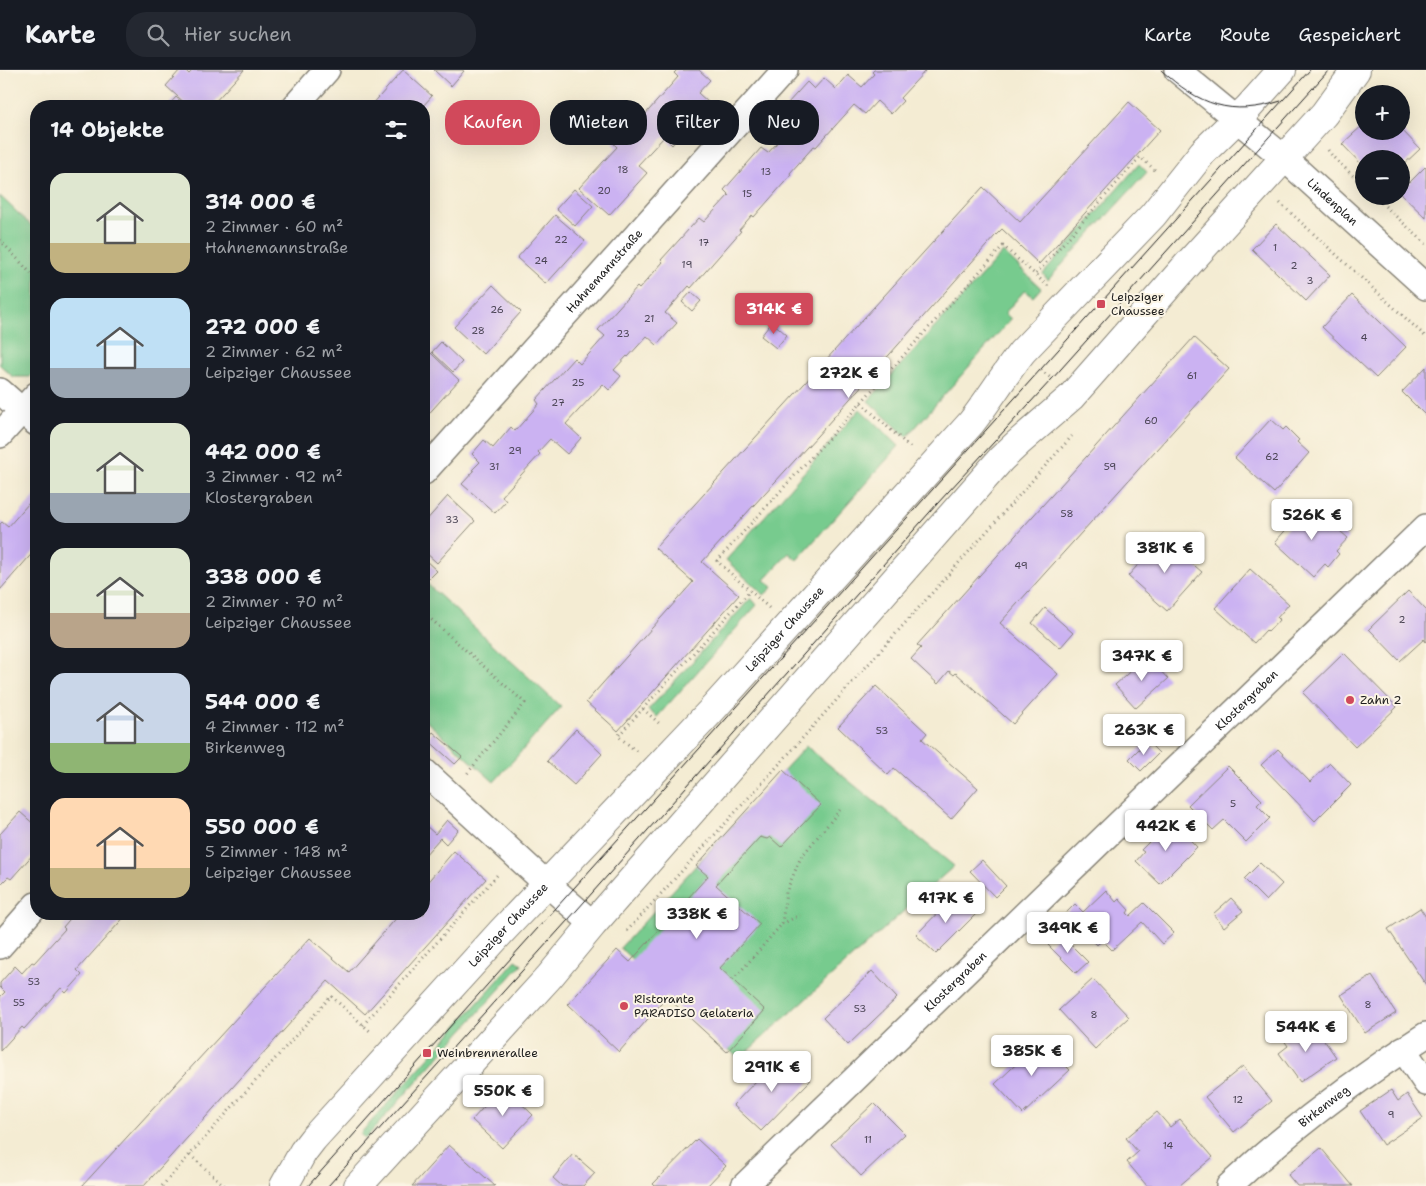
<!DOCTYPE html>
<html lang="de">
<meta charset="utf-8">
<style>
:root{--surface:#171b24;--page:#242831;--text:#f1f3f6;--muted:#9ea1a6;--line:#363941;--accent:#d1495b}
body{margin:0;font-family:"Shantell Sans",sans-serif;background:var(--page);color:var(--text);height:100vh;display:flex;flex-direction:column;font-size:19px;white-space:nowrap}
*{box-sizing:border-box;margin:0}
p{font-size:16px;color:var(--muted)}
.icon{flex:none;width:28px;height:28px;fill:none;stroke:currentColor;stroke-width:2;stroke-linecap:round;stroke-linejoin:round}
.map{position:relative;flex:1;overflow:hidden}
.drawer{position:absolute;left:30px;top:30px;width:400px;height:820px;display:flex;flex-direction:column;background:var(--surface);border-radius:20px;box-shadow:0 5px 20px #0002}
.drawer>*{flex:none}
.guide{position:absolute;left:445px;top:30px;width:475px;height:45px;display:flex;gap:10px}
.controls{position:absolute;left:1355px;top:15px;display:grid;gap:10px}
.controls a{display:grid;place-items:center;width:55px;height:55px;border-radius:50%;background:var(--surface);box-shadow:0 5px 20px #0002;font-size:25px}
.price{position:absolute;translate:-50% -42px;padding:0 11px;border-radius:5px;background:#fff;color:#222;font-size:16px;line-height:32px;filter:drop-shadow(0 1px 2px #0008)}
.price::after{content:'';position:absolute;left:50%;top:30px;width:15px;height:11px;margin-left:-8px;background:inherit;clip-path:polygon(0 0,100% 0,50% 100%)}
.price.on{background:var(--accent);color:#fff}
ul{padding:0;list-style:none}
li{display:flex;align-items:center;gap:15px;height:125px;padding:0 20px}
li span{display:grid;place-items:center;flex:none;width:140px;height:100px;border-radius:15px;color:#555}
li>.icon{margin-inline-start:auto}
span .icon{width:60px;height:60px;fill:#fffc;stroke-width:1}
li b{font-size:21px}
h2{display:flex;justify-content:space-between;align-items:center;height:60px;padding:0 20px;font-size:21px}
.chip{padding:0 18px;border-radius:20px;background:var(--surface);box-shadow:0 5px 20px #0002;font-size:18px;line-height:45px}
.chip.on{background:var(--accent);color:#fff}
header{display:flex;align-items:center;gap:30px;box-sizing:border-box;height:70px;padding:0 25px;background:var(--surface);border-bottom:1px solid var(--line)}
header strong{font-size:24px}
nav{display:flex;gap:28px;margin-inline-start:auto;font-size:18px}
.search{width:350px;height:45px;background:var(--page);display:flex;align-items:center;gap:12px;box-sizing:border-box;padding:0 18px;border-radius:20px;color:var(--muted);font-size:19px}
.map>svg:first-child{display:block}
.green{fill:#77cb8e;stroke:#4a7455}
.building{fill:#cbb2f2}
.lines{fill:none;stroke-linecap:round;stroke-linejoin:round}
.street-casing{stroke:#888478;stroke-width:28}
.secondary-casing{stroke:#888478;stroke-width:30}
.path{stroke:#888478;stroke-width:3;stroke-dasharray:1 4;stroke-linecap:butt}
.street{stroke:#fff;stroke-width:25}
.secondary{stroke:#fff;stroke-width:28}
.tram{stroke:#1c1c1c;stroke-width:1}
.poi-dot{fill:#d1495b;stroke:#fcf5e5;stroke-width:2}
.labels{text-anchor:middle;stroke-width:4;stroke-linejoin:round;paint-order:stroke}
.number-label{font-size:10px;fill:#484252}
.street-label{font-size:12px;fill:#1c1c1c;stroke:#fcf5e5}
.poi-label{font-size:12px;fill:#1c1c1c;stroke:#fcf5e5;text-anchor:start}
</style>
<header>
<strong>Karte</strong>
<div class="search"><svg class="icon" aria-label="search" viewBox="0 0 24 24"><circle cx="10" cy="10" r="6"/><path d="M15 15l6 6"/></svg>Hier suchen</div>
<nav><a>Karte</a><a>Route</a><a>Gespeichert</a></nav>
</header>
<div class="map">
<svg width="1426" height="1116" viewBox="0 0 1426 1116">
<rect width="100%" height="100%" fill="#fcf5e5"/>
<filter id="ink" filterUnits="userSpaceOnUse"><feTurbulence type="fractalNoise" baseFrequency=".02" numOctaves="2"/><feDisplacementMap in="SourceGraphic" scale="10" xChannelSelector="R" yChannelSelector="G"/><feConvolveMatrix kernelMatrix="1 2 1 2 8 2 1 2 1" color-interpolation-filters="sRGB"/></filter>
<filter id="wash" filterUnits="userSpaceOnUse"><feTurbulence type="fractalNoise" baseFrequency=".0096" numOctaves="4" result="noise"/><feDisplacementMap in="SourceGraphic" scale="20" xChannelSelector="R" yChannelSelector="G"/><feGaussianBlur stdDeviation="1.12" result="paint"/><feColorMatrix in="noise" values="0 0 0 0 0 0 0 0 0 0 0 0 0 0 0 0 0 1.4 0 .05"/><feComposite in="paint" operator="in"/></filter>
<g filter="url(#wash)">
<rect width="100%" height="100%" fill="#f4ecd3"/>
<g class="green">
<path d="M1139,94L1147,102L1048,210L1043,204Z"/>
<path d="M0,126L36,160V300L30,307H13L0,295Z"/>
<path d="M1003,182L1041,218L1033,227L1025,220L1005,243L1011,249L907,367L868,331Z"/>
<path d="M860,339L899,376L797,490L789,483L764,510L773,517L764,525L726,490Z"/>
<path d="M424,511L561,637L494,712L426,651L424,653Z"/>
<path d="M751,528L757,535L657,647L648,640Z"/>
<path d="M806,676L954,796L739,989L620,878Z"/>
<path d="M516,890L522,894L365,1069L360,1064Z"/>
</g>
<g id="blocks">
<g class="building">
<path d="M180,0H185L189,4L193,0H244L213,34L212,33L209,36H188L166,16Z"/>
<path d="M403,0L432,26L423,36H371Z"/>
<path d="M434,0H462L464,1L451,16Z"/>
<path d="M677,0H699L710,10L698,23L709,33L698,45L702,48L687,65L683,62L672,75L664,67L638,95L647,103L609,145L579,118L617,77L613,73L627,58L623,54L635,41L642,48L678,7L674,3Z"/>
<path d="M874,0H926L900,28L903,31L891,44L877,31L865,44L854,35L816,77L814,76L790,103L791,105L754,147L752,145L739,160L741,161L691,218L689,216L665,243L677,253L657,275L647,266L628,287L627,286L614,300L621,306L609,320L603,314L566,354L581,368L567,384L550,369L538,382L540,384L502,426L506,431L495,443L462,414L474,401L472,400L480,392L472,384L484,370L493,378L511,357L515,361L539,334L536,330L574,288L580,294L605,266L598,260L637,217L639,219L663,192L661,190L699,148L704,152L729,125L724,120L761,78L768,83L792,56L786,51L795,41L787,34L807,12L814,19L824,8L836,19L848,5L862,17L874,4L872,2Z"/>
<path d="M176,27L186,36H168Z"/>
<path d="M1129,32L1160,60L1039,194L1002,159L995,166L817,366L702,492L739,525L618,661L586,632L693,512L655,478L983,117L1020,152Z"/>
<path d="M1364,54V61H1388L1393,67L1399,61H1401V59L1420,79L1401,97V89H1364V97L1342,74Z"/>
<path d="M1425,97L1426,98V148L1401,124V121Z"/>
<path d="M574,119L593,136L575,156L556,139Z"/>
<path d="M555,145L585,171L546,214L517,188Z"/>
<path d="M1276,154L1330,205L1306,231L1252,179Z"/>
<path d="M493,215L521,242L483,284L454,257Z"/>
<path d="M691,222L701,231L692,241L682,232Z"/>
<path d="M1352,225L1406,277L1376,308L1322,257Z"/>
<path d="M772,252L787,265L776,278L761,266Z"/>
<path d="M1194,267L1229,299L1000,553L1058,604L1013,654L956,603L954,605L949,601L938,614L911,589L921,578L917,575Z"/>
<path d="M441,272L462,292L453,302L432,282Z"/>
<path d="M431,283L459,310L424,349V291Z"/>
<path d="M1426,297V346L1402,322Z"/>
<path d="M1271,349L1283,360L1286,357L1299,370L1297,372L1309,383L1274,423L1235,388Z"/>
<path d="M36,425V479L0,520V454L2,452L8,457Z"/>
<path d="M448,426L475,451L437,493L424,481V453Z"/>
<path d="M1309,434L1348,468L1336,481L1339,484L1328,497L1325,494L1313,507L1275,472Z"/>
<path d="M1163,467L1176,479L1179,476L1192,488L1189,491L1202,502L1167,541L1128,506Z"/>
<path d="M424,489L437,501L426,512L424,509Z"/>
<path d="M1250,499L1289,534L1277,548L1280,549L1268,562L1266,560L1254,573L1215,538Z"/>
<path d="M1408,521L1426,540V572L1424,569L1400,591L1369,559Z"/>
<path d="M1045,538L1073,563L1060,578L1032,553Z"/>
<path d="M1344,583L1397,637L1355,677L1303,623Z"/>
<path d="M1147,586L1168,609L1136,638L1115,615Z"/>
<path d="M876,616L927,663L922,669L978,718L951,749L894,698L888,705L838,657Z"/>
<path d="M576,659L602,684L574,715L547,691Z"/>
<path d="M433,662L462,687L455,694L427,669Z"/>
<path d="M1147,671L1159,683L1141,701L1129,689Z"/>
<path d="M1278,679L1310,712L1330,693L1351,715L1315,751L1261,695Z"/>
<path d="M1228,696L1262,730L1257,735L1270,748L1246,772L1224,750L1213,760L1188,735Z"/>
<path d="M783,700L821,735L781,777L770,767L767,769L760,767L716,815L760,854L720,898L765,940L727,982L667,927L619,982L568,934L617,880L630,892L708,806L696,796Z"/>
<path d="M36,712V724L30,718Z"/>
<path d="M20,742L36,756V781L11,809L8,807L0,815V764Z"/>
<path d="M447,750L458,760L446,774L440,768L424,786V754L435,764Z"/>
<path d="M1171,750L1197,777L1160,814L1136,791L1144,782L1141,780Z"/>
<path d="M454,781L486,809L365,944L328,911L144,1116H82L310,868L349,902L400,844H424V816Z"/>
<path d="M982,790L1006,816L995,827L970,801Z"/>
<path d="M1260,793L1282,814L1266,831L1244,809Z"/>
<path d="M1106,820L1116,832L1119,829L1129,840L1127,843L1130,846L1144,833L1174,863L1162,874L1142,852L1112,880L1102,870L1097,875L1084,861L1087,858L1083,854L1077,861L1063,846L1075,834L1083,842Z"/>
<path d="M956,824L976,844L936,884L916,865Z"/>
<path d="M1231,828L1243,841L1224,857L1213,844Z"/>
<path d="M1420,838L1426,847V915L1388,859Z"/>
<path d="M74,844H127L77,900L82,905L66,923L61,918L24,959L22,957L0,981V927L5,922L0,917V913L15,896L22,903L32,892L34,893L65,859L63,857Z"/>
<path d="M1060,864L1088,892L1076,903L1048,875Z"/>
<path d="M872,901L897,928L848,975L823,948Z"/>
<path d="M1372,906L1396,943L1365,963L1341,925Z"/>
<path d="M1093,909L1129,947L1095,979L1059,940Z"/>
<path d="M1314,956L1336,987L1300,1012L1279,983L1288,976L1283,969L1296,959L1300,966Z"/>
<path d="M1041,971L1070,1000L1023,1044L995,1014Z"/>
<path d="M782,984L810,1011L761,1061L733,1035Z"/>
<path d="M1243,996L1272,1031L1234,1062L1205,1027Z"/>
<path d="M503,1016L533,1045L502,1078L472,1050Z"/>
<path d="M1391,1020L1398,1031L1407,1024L1423,1048L1383,1075L1360,1041Z"/>
<path d="M874,1033L905,1064L861,1106L831,1074Z"/>
<path d="M1157,1042L1170,1057L1180,1049L1213,1087L1179,1116H1147L1127,1092L1138,1082L1126,1068Z"/>
<path d="M697,1069L726,1096L707,1116H655L653,1114Z"/>
<path d="M449,1075L495,1116H412Z"/>
<path d="M1321,1078L1353,1116H1297L1288,1105Z"/>
<path d="M573,1084L595,1103L583,1116H562L553,1108Z"/>
</g>
</g>
</g>
<g filter="url(#ink)">
<use href="#blocks" fill-opacity="0" stroke="#888478" stroke-width="1"/>
<g class="lines">
<defs>
<g id="street">
<path id="s1" d="M1177,0L1284,88L1426,217"/>
<path d="M295,36L327,0"/>
<path d="M0,321L36,353"/>
<path d="M0,365L36,325"/>
<path id="s2" d="M424,402L785,0"/>
<path d="M424,701L537,805L593,854"/>
<path d="M0,876L36,835"/>
<path d="M1403,979L1426,1013"/>
<path id="s3" d="M744,1116L1426,457"/>
<path id="s4" d="M1229,1116C1290,1060 1356,1009 1426,965"/>
</g>
<g id="secondary">
<path id="s5" d="M284,1116L303,1082L313,1069L502,861L710,642L971,353C989,330 1004,305 1022,282L1153,145L1203,82L1248,38L1282,0"/>
<path d="M358,1116L550,906L593,854L1001,389L1018,373L1071,327L1188,194L1324,44L1356,0"/>
</g>
</defs>
<use href="#street" class="street-casing"/>
<use href="#secondary" class="secondary-casing"/>
<g class="path">
<path d="M1328,80L1333,87L1364,116"/>
<path d="M1374,126L1426,174"/>
<path d="M1280,133L1426,267"/>
<path d="M0,170L36,209"/>
<path d="M1036,204L1140,87L1155,100"/>
<path d="M1041,300L1052,309"/>
<path d="M861,333L912,379"/>
<path d="M769,538L717,491L1003,176L1048,216"/>
<path d="M424,543L525,633L466,705"/>
<path d="M643,639L661,655"/>
<path d="M636,681L618,666L750,521"/>
<path d="M782,854L800,845"/>
<path d="M627,861L783,690L1072,366"/>
<path d="M733,910L782,854L786,822L801,787L840,740"/>
<path d="M363,955L498,804"/>
<path d="M190,1085L225,1116"/>
<path d="M162,1116L331,926L372,963"/>
</g>
<use href="#street" class="street"/>
<use href="#secondary" class="secondary"/>
<g class="tram">
<path d="M1161,0C1199,35 1231,47 1281,31"/>
<path d="M308,1116L520,878L1310,0"/>
<path d="M328,1116L577,840L937,434L1052,309L1329,0"/>
</g>
</g>
</g>
<g class="poi-dot">
<rect x="1096" y="229" width="10" height="10" rx="2.5"/>
<circle cx="1350" cy="630" r="5"/>
<circle cx="624" cy="936" r="5"/>
<rect x="422" y="978" width="10" height="10" rx="2.5"/>
</g>
<g class="labels">
<g class="number-label">
<text x="623" y="103">18</text>
<text x="766" y="105">13</text>
<text x="604" y="124">20</text>
<text x="747" y="127">15</text>
<text x="561" y="173">22</text>
<text x="704" y="176">17</text>
<text x="1275" y="181">1</text>
<text x="541" y="194">24</text>
<text x="687" y="198">19</text>
<text x="1294" y="199">2</text>
<text x="1310" y="214">3</text>
<text x="497" y="243">26</text>
<text x="649" y="252">21</text>
<text x="478" y="264">28</text>
<text x="623" y="267">23</text>
<text x="1364" y="271">4</text>
<text x="1192" y="309">61</text>
<text x="578" y="316">25</text>
<text x="558" y="336">27</text>
<text x="1151" y="354">60</text>
<text x="515" y="384">29</text>
<text x="1272" y="390">62</text>
<text x="494" y="400">31</text>
<text x="1110" y="400">59</text>
<text x="1067" y="447">58</text>
<text x="452" y="453">33</text>
<text x="1021" y="499">49</text>
<text x="1402" y="553">2</text>
<text x="882" y="664">53</text>
<text x="1233" y="737">5</text>
<text x="34" y="915">53</text>
<text x="19" y="936">55</text>
<text x="1368" y="938">8</text>
<text x="860" y="942">53</text>
<text x="1094" y="948">8</text>
<text x="1238" y="1033">12</text>
<text x="1391" y="1048">9</text>
<text x="868" y="1073">11</text>
<text x="1168" y="1079">14</text>
</g>
<g class="street-label">
<text dy="4" stroke="none"><textPath href="#s1" startOffset="204">Lindenplan</textPath></text>
<text dy="4" stroke="none"><textPath href="#s2" startOffset="270">Hahnemannstraße</textPath></text>
<text dy="4" stroke="none"><textPath href="#s5" startOffset="750">Leipziger Chaussee</textPath></text>
<text dy="4" stroke="none"><textPath href="#s3" startOffset="699">Klostergraben</textPath></text>
<text dy="4" stroke="none"><textPath href="#s5" startOffset="345">Leipziger Chaussee</textPath></text>
<text dy="4" stroke="none"><textPath href="#s3" startOffset="294">Klostergraben</textPath></text>
<text dy="4" stroke="none"><textPath href="#s4" startOffset="124">Birkenweg</textPath></text>
</g>
<g class="poi-label">
<text x="1111" y="231">Leipziger<tspan x="1111" dy="14">Chaussee</tspan></text>
<text x="1360" y="634">Zahn 2</text>
<text x="634" y="933">Ristorante<tspan x="634" dy="14">PARADISO Gelateria</tspan></text>
<text x="437" y="987">Weinbrennerallee</text>
</g>
</g>
</svg>
<div class="controls">
<a>+</a>
<a>−</a>
</div>
<b class="price on" style="left:774px;top:265px">314K €</b>
<b class="price" style="left:849px;top:329px">272K €</b>
<b class="price" style="left:1312px;top:471px">526K €</b>
<b class="price" style="left:1165px;top:504px">381K €</b>
<b class="price" style="left:1142px;top:612px">347K €</b>
<b class="price" style="left:1144px;top:686px">263K €</b>
<b class="price" style="left:1166px;top:782px">442K €</b>
<b class="price" style="left:946px;top:854px">417K €</b>
<b class="price" style="left:697px;top:870px">338K €</b>
<b class="price" style="left:1068px;top:884px">349K €</b>
<b class="price" style="left:1306px;top:983px">544K €</b>
<b class="price" style="left:1032px;top:1007px">385K €</b>
<b class="price" style="left:772px;top:1023px">291K €</b>
<b class="price" style="left:503px;top:1047px">550K €</b>
<div class="guide">
<a class="chip on">Kaufen</a>
<a class="chip">Mieten</a>
<a class="chip">Filter</a>
<a class="chip">Neu</a>
</div>
<section class="drawer">
<h2>14 Objekte<svg class="icon" aria-label="filters" viewBox="0 0 24 24"><path d="M4 7h16M4 17h16"/><circle cx="9" cy="7" r="2"/><circle cx="15" cy="17" r="2"/></svg></h2>
<ul>
<li><span style="background:linear-gradient(#dfe7d0 70%,#c2b280 0)"><svg class="icon" aria-label="home" viewBox="0 0 24 24"><path d="M3 11l9-7 9 7M6 9v11h12V9"/></svg></span><div><b>314 000 €</b><p>2 Zimmer · 60 m²</p><p>Hahnemannstraße</p></div></li>
<li><span style="background:linear-gradient(#bfe0f5 70%,#9aa5b1 0)"><svg class="icon" aria-label="home" viewBox="0 0 24 24"><path d="M3 11l9-7 9 7M6 9v11h12V9"/></svg></span><div><b>272 000 €</b><p>2 Zimmer · 62 m²</p><p>Leipziger Chaussee</p></div></li>
<li><span style="background:linear-gradient(#dfe7d0 70%,#9aa5b1 0)"><svg class="icon" aria-label="home" viewBox="0 0 24 24"><path d="M3 11l9-7 9 7M6 9v11h12V9"/></svg></span><div><b>442 000 €</b><p>3 Zimmer · 92 m²</p><p>Klostergraben</p></div></li>
<li><span style="background:linear-gradient(#dfe7d0 65%,#b9a48a 0)"><svg class="icon" aria-label="home" viewBox="0 0 24 24"><path d="M3 11l9-7 9 7M6 9v11h12V9"/></svg></span><div><b>338 000 €</b><p>2 Zimmer · 70 m²</p><p>Leipziger Chaussee</p></div></li>
<li><span style="background:linear-gradient(#c9d6e8 70%,#8fb573 0)"><svg class="icon" aria-label="home" viewBox="0 0 24 24"><path d="M3 11l9-7 9 7M6 9v11h12V9"/></svg></span><div><b>544 000 €</b><p>4 Zimmer · 112 m²</p><p>Birkenweg</p></div></li>
<li><span style="background:linear-gradient(#ffd9b3 70%,#c2b280 0)"><svg class="icon" aria-label="home" viewBox="0 0 24 24"><path d="M3 11l9-7 9 7M6 9v11h12V9"/></svg></span><div><b>550 000 €</b><p>5 Zimmer · 148 m²</p><p>Leipziger Chaussee</p></div></li>
</ul>
</section>
</div>
